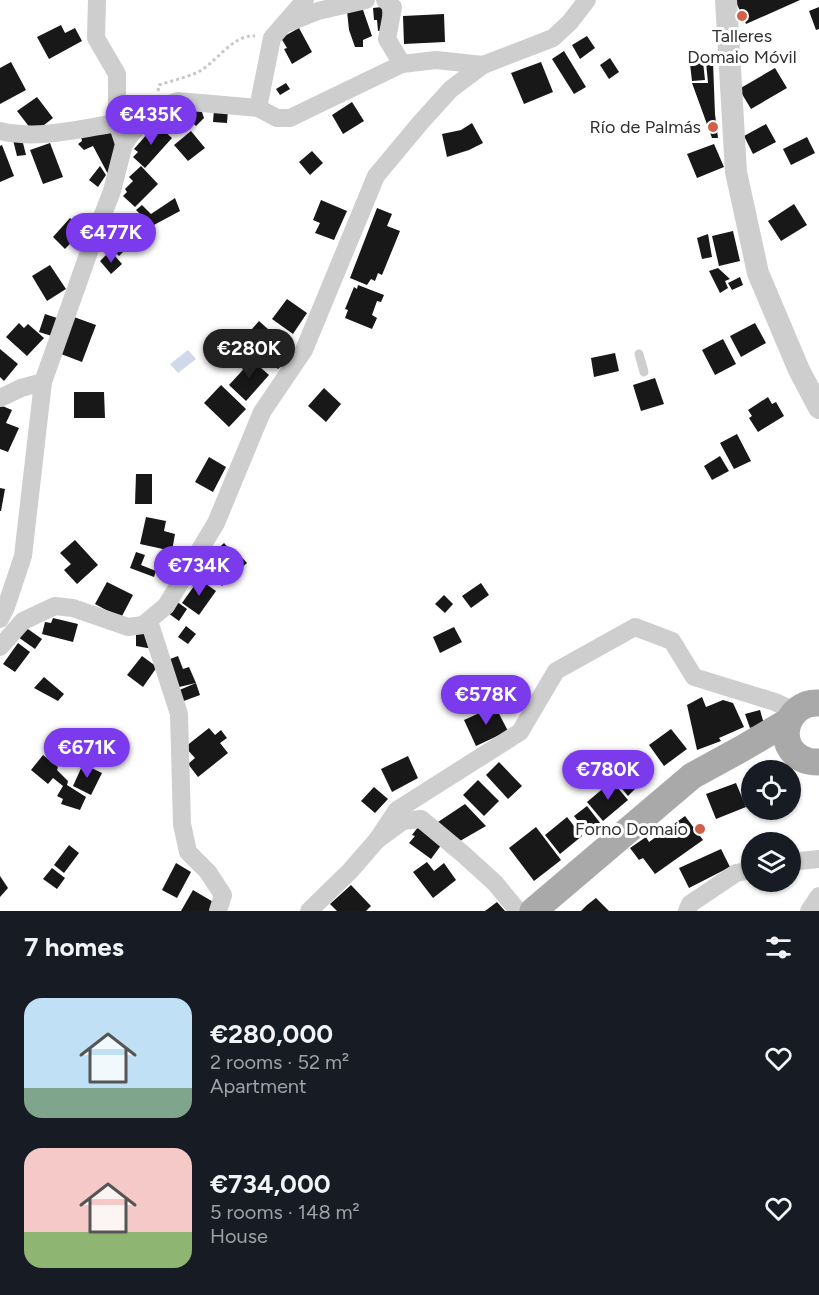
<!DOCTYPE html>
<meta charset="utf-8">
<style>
:root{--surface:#171b24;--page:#20242c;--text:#f1f3f6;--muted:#9ea1a6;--accent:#7c3aed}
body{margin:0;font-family:Figtree,sans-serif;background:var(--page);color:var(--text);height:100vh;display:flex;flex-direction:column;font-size:22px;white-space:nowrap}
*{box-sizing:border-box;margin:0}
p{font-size:20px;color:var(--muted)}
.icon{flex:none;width:33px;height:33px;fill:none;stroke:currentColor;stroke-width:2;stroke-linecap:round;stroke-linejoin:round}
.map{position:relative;height:911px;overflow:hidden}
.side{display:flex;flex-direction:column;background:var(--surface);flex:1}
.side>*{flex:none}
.tools{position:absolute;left:741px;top:760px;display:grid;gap:12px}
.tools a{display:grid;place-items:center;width:60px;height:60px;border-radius:50%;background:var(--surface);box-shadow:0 2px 4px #0004;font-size:30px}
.price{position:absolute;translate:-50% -51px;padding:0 14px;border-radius:21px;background:var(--accent);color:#fff;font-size:20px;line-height:39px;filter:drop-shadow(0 2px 3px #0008)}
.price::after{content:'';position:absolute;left:50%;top:36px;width:18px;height:14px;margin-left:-9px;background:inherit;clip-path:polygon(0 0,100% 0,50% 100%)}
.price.on{background:#222;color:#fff}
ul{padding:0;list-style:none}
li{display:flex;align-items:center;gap:18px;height:150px;padding:0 24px}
li span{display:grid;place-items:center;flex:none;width:168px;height:120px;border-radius:18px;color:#555}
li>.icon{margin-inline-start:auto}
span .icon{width:72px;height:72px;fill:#fffc;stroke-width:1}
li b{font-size:26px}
h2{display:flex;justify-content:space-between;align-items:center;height:72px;padding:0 24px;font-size:26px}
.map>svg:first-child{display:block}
.water{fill:#cfd9e9}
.building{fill:#181818}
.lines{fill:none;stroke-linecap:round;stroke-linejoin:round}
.path{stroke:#c8c8c8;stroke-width:3;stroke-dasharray:3 3;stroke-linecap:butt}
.service{stroke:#cecece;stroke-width:9}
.minor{stroke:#cecece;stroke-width:18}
.tertiary{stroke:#cecece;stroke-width:22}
.primary{stroke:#a9a9a9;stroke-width:27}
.poi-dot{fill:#d26049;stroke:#fff;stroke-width:2}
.labels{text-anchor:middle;stroke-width:6;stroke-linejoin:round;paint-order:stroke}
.poi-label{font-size:18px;fill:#313131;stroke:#fff;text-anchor:end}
</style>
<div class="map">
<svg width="819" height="911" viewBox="0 0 819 911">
<rect width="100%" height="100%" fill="#fff"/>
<path class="water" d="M188,350L196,359L178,373L170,364Z"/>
<g class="building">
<path d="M735,0H800L746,24Z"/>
<path d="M362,7L372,36L363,40V47H355L349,30L347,11Z"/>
<path d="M382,7L384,30L378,31L377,20H374L373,8Z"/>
<path d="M819,7V29L816,30L809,11Z"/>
<path d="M444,14L445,42L404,44L403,16Z"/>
<path d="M61,25L65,33L75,28L82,41L49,59L37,37Z"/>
<path d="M299,28L312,52L292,64L284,49L287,48L281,38Z"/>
<path d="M587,36L595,48L580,59L572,45Z"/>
<path d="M564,51L586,87L574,94L552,59Z"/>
<path d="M610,58L619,72L609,79L600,65Z"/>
<path d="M11,62L26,90L0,104V68Z"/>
<path d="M541,62L553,92L524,104L511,73Z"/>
<path d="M703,62L705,80L692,81L690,64Z"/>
<path d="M706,62H713L715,114L718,138H712L692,83H708Z"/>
<path d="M775,68L787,88L751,109L739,89Z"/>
<path d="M286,83L290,89L280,95L276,89Z"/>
<path d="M37,97L53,118L34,133L17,111Z"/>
<path d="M352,102L364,121L343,134L332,115Z"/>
<path d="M191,105L200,106L204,118L196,126L184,115Z"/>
<path d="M166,108L181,122L173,132L156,115Z"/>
<path d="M214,109L228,110L227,123L213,122Z"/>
<path d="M472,123L483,143L469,150L447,157L442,134L461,130Z"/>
<path d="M156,124L172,138L145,168L133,157L138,152L134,149Z"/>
<path d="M766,124L776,142L753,154L744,136Z"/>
<path d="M112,128L121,141L109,176L93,146L84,150L78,144L82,141L81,137Z"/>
<path d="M191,131L205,148L188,161L174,145Z"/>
<path d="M807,137L815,153L791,165L783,149Z"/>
<path d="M22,139L26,155L17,156L13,140Z"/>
<path d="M50,143L63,177L43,184L30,150Z"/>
<path d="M714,144L724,167L697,178L687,154Z"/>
<path d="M2,145L14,176L0,182V146Z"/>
<path d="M312,151L323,163L310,175L299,162Z"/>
<path d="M100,166L106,175L98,187L89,180Z"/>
<path d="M141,166L158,184L135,207L123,196L127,192L125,189L133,181L129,177Z"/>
<path d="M175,198L180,211L152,226L136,210L142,205L151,214Z"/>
<path d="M321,200L347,211L334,240L315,233L320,223L313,220Z"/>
<path d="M794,204L807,225L781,241L768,221Z"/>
<path d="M377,208L392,214L387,226L400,231L382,275L378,273L375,281L371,279L367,285L350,278Z"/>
<path d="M70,218L83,230L65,249L53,237Z"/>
<path d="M120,224L136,239L119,256L104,241Z"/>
<path d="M733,231L740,261L719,266L712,236Z"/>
<path d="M708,234L712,257L702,259L697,238Z"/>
<path d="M106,255L110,260L115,256L122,264L111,274L100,261Z"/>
<path d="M50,265L66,289L47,301L32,276Z"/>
<path d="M718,268L730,279L725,281L728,288L720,293L709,271Z"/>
<path d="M740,277L743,285L732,290L728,283Z"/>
<path d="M358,285L384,295L381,302L377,301L372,315L377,318L372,329L345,318L348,310L345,309L354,287L357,289Z"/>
<path d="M287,299L307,313L293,334L272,319Z"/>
<path d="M45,314L60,319L55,337L39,332Z"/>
<path d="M74,317L96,325L82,362L61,354Z"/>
<path d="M259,321L291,350L283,360L285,362L278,369L244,338Z"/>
<path d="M19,323L24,328L28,324L44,338L27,356L6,337Z"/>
<path d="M755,323L766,343L741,357L730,336Z"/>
<path d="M723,339L736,364L715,375L702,350Z"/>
<path d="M0,349L18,364L4,381L0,377Z"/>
<path d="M615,353L619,371L594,377L591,358Z"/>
<path d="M252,360L269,375L246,401L229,385Z"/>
<path d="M655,378L664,404L641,411L633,385Z"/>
<path d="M221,385L246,409L229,427L204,403Z"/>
<path d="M324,388L341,404L326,422L308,406Z"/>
<path d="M74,392H104L105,418H74Z"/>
<path d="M768,397L772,404L776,402L784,416L758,432L749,418L752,416L748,410Z"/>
<path d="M0,405L12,410L6,423L19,428L8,452L0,449Z"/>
<path d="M737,434L751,461L734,469L720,443Z"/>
<path d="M720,456L729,471L712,480L704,466Z"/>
<path d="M209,457L226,467L213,492L195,482Z"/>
<path d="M136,474H152V504H135Z"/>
<path d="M0,488L5,489L1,511H0Z"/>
<path d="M146,517L166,521L164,531L175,534L172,551L140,544Z"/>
<path d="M75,540L98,565L77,584L64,570L71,564L60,553Z"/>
<path d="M224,543L233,553L236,551L247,563L222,586L202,564Z"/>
<path d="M136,552L145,555L141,565L156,571L154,577L130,568Z"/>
<path d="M199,579L216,591L199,615L182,603Z"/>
<path d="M107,582L133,595L121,618L95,604Z"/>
<path d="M481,583L489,595L471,608L462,596Z"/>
<path d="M444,595L453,604L445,613L435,604Z"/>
<path d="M176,601L187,609L179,621L168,613Z"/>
<path d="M53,618L78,624L73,642L42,634L45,622L51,623Z"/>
<path d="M186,626L196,634L188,644L178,637Z"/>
<path d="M25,627L42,639L35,649L18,637Z"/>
<path d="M454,627L462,642L440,653L433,637Z"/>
<path d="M148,633L153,649L136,646V634Z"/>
<path d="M18,643L30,652L15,672L3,664Z"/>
<path d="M142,656L157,667L143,687L127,675Z"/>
<path d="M178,656L183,669L189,667L196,683L200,695L181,702L177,691L196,683L175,688L165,661Z"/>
<path d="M44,677L64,694L58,701L34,688Z"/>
<path d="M702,697L706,707L723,700L733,703L744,727L719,738L721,741L697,750L687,705Z"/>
<path d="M495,706L508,731L476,746L464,720Z"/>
<path d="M760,710L764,724L750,728L745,714Z"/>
<path d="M209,728L215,735L221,730L227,738L220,743L228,753L198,777L188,764L195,758L185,747Z"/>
<path d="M671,729L687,749L664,766L649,745Z"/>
<path d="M43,755L58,767L57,770L68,781L67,785L86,797L80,810L61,804L63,799L57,796L63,786L53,778L48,784L31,770Z"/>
<path d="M408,756L418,778L392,792L381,769Z"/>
<path d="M499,762L522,786L508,799L486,775Z"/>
<path d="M642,762L652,772L628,796L613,778Z"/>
<path d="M83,764L102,773L91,795L73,786Z"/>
<path d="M478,780L499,801L484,816L463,795Z"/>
<path d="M612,781L628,800L603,821L587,802Z"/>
<path d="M736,783L746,807L716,819L706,794Z"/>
<path d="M374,787L388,799L375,813L361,801Z"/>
<path d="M465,804L486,826L460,841L435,824Z"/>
<path d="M587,806L601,824L588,834L574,816Z"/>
<path d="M685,816L703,840L655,874L643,858L639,860L630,848L646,837L649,842Z"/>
<path d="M567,817L582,836L560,854L545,835Z"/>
<path d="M418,827L442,844L431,859L409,843L415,836L412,835Z"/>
<path d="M536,827L561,860L534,881L509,848Z"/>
<path d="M69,845L79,853L64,873L54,865Z"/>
<path d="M721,849L730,867L689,888L679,868Z"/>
<path d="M427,862L434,871L444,863L456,880L433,898L413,872Z"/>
<path d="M176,863L191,872L177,898L162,890Z"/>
<path d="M52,868L65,878L57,889L43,879Z"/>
<path d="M0,876L8,888L0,897Z"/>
<path d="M351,885L371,906L366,911H337L330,904Z"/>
<path d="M193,890L215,903L210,911H181Z"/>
<path d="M596,898L609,911H581L587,905Z"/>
<path d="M497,902L505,911H485Z"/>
</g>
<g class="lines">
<path class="path" d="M158,91L159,85C171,81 184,78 196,73C215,65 232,34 255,36"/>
<path class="service" d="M639,354L644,372"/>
<g class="minor">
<path d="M305,0L272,38L258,108L277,118H290L402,64L436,60L483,65"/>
<path d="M385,0L393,7L387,39L402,64"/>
<path d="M288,23L318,11L366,0"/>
<path d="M0,131C38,140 79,129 117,123"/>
<path d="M124,144L132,133L156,108L178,101L258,108"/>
<path d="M0,398L21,388L43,382"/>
<path d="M0,619L6,607L23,556L43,382L95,235L112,191L124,144L117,123V74L96,38L97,0"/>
<path d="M149,621L179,714L182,824L188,852L208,872L223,895L218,911"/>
<path d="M0,647L23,621L55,606L73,608L128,627L143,625L166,606L216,523L262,412L304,350L376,176L421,122L451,89L483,65L553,38L570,22L587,0"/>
<path d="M377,840L397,810L520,732L556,671L635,627L672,641L694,677L775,702L794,711"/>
<path d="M790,862L819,859"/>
<path d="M309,911L350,871L377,840L403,821L421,819L463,854L495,883L518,911"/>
<path d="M687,911L690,904L736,873L752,870"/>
<path d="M809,911L819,896"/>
</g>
<path class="tertiary" d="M726,0L736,172L758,273L799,370L819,408"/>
<g class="primary">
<path d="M819,703C785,701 773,748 805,760C809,762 815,762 819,762"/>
<path d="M533,911L692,776L743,748L787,722"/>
</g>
</g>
<g class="poi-dot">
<circle cx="742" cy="16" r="6"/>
<circle cx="713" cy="127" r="6"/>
<circle cx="700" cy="829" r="6"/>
</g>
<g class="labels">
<g class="poi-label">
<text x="742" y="42" text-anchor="middle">Talleres<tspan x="742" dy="21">Domaio Móvil</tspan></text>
<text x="701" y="133">Río de Palmás</text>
<text x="688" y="835">Forno Domaio</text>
</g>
</g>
</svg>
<div class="tools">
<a><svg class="icon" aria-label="locate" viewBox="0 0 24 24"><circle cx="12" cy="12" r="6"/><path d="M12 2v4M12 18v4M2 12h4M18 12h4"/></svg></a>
<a><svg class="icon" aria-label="layers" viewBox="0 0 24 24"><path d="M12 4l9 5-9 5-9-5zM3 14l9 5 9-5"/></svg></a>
</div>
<b class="price" style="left:151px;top:146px">€435K</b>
<b class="price" style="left:111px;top:264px">€477K</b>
<b class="price on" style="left:249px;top:380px">€280K</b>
<b class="price" style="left:199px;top:597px">€734K</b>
<b class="price" style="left:486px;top:726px">€578K</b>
<b class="price" style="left:87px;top:779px">€671K</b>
<b class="price" style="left:608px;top:801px">€780K</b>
</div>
<section class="side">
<h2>7 homes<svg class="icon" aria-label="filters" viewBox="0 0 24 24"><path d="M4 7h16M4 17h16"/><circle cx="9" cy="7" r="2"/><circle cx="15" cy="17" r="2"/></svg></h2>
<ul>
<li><span style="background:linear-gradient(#bfe0f5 75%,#7fa58c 0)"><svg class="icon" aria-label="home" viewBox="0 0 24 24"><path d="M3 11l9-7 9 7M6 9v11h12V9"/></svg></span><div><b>€280,000</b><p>2 rooms · 52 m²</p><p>Apartment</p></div><svg class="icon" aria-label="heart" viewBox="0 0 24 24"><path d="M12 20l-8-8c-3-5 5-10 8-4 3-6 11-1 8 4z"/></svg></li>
<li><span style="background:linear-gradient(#f6c9c9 70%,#8fb573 0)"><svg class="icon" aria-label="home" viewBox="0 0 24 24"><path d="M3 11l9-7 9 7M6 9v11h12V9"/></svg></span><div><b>€734,000</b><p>5 rooms · 148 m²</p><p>House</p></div><svg class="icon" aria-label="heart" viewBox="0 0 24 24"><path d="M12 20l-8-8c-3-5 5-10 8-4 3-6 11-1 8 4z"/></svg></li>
</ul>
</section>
